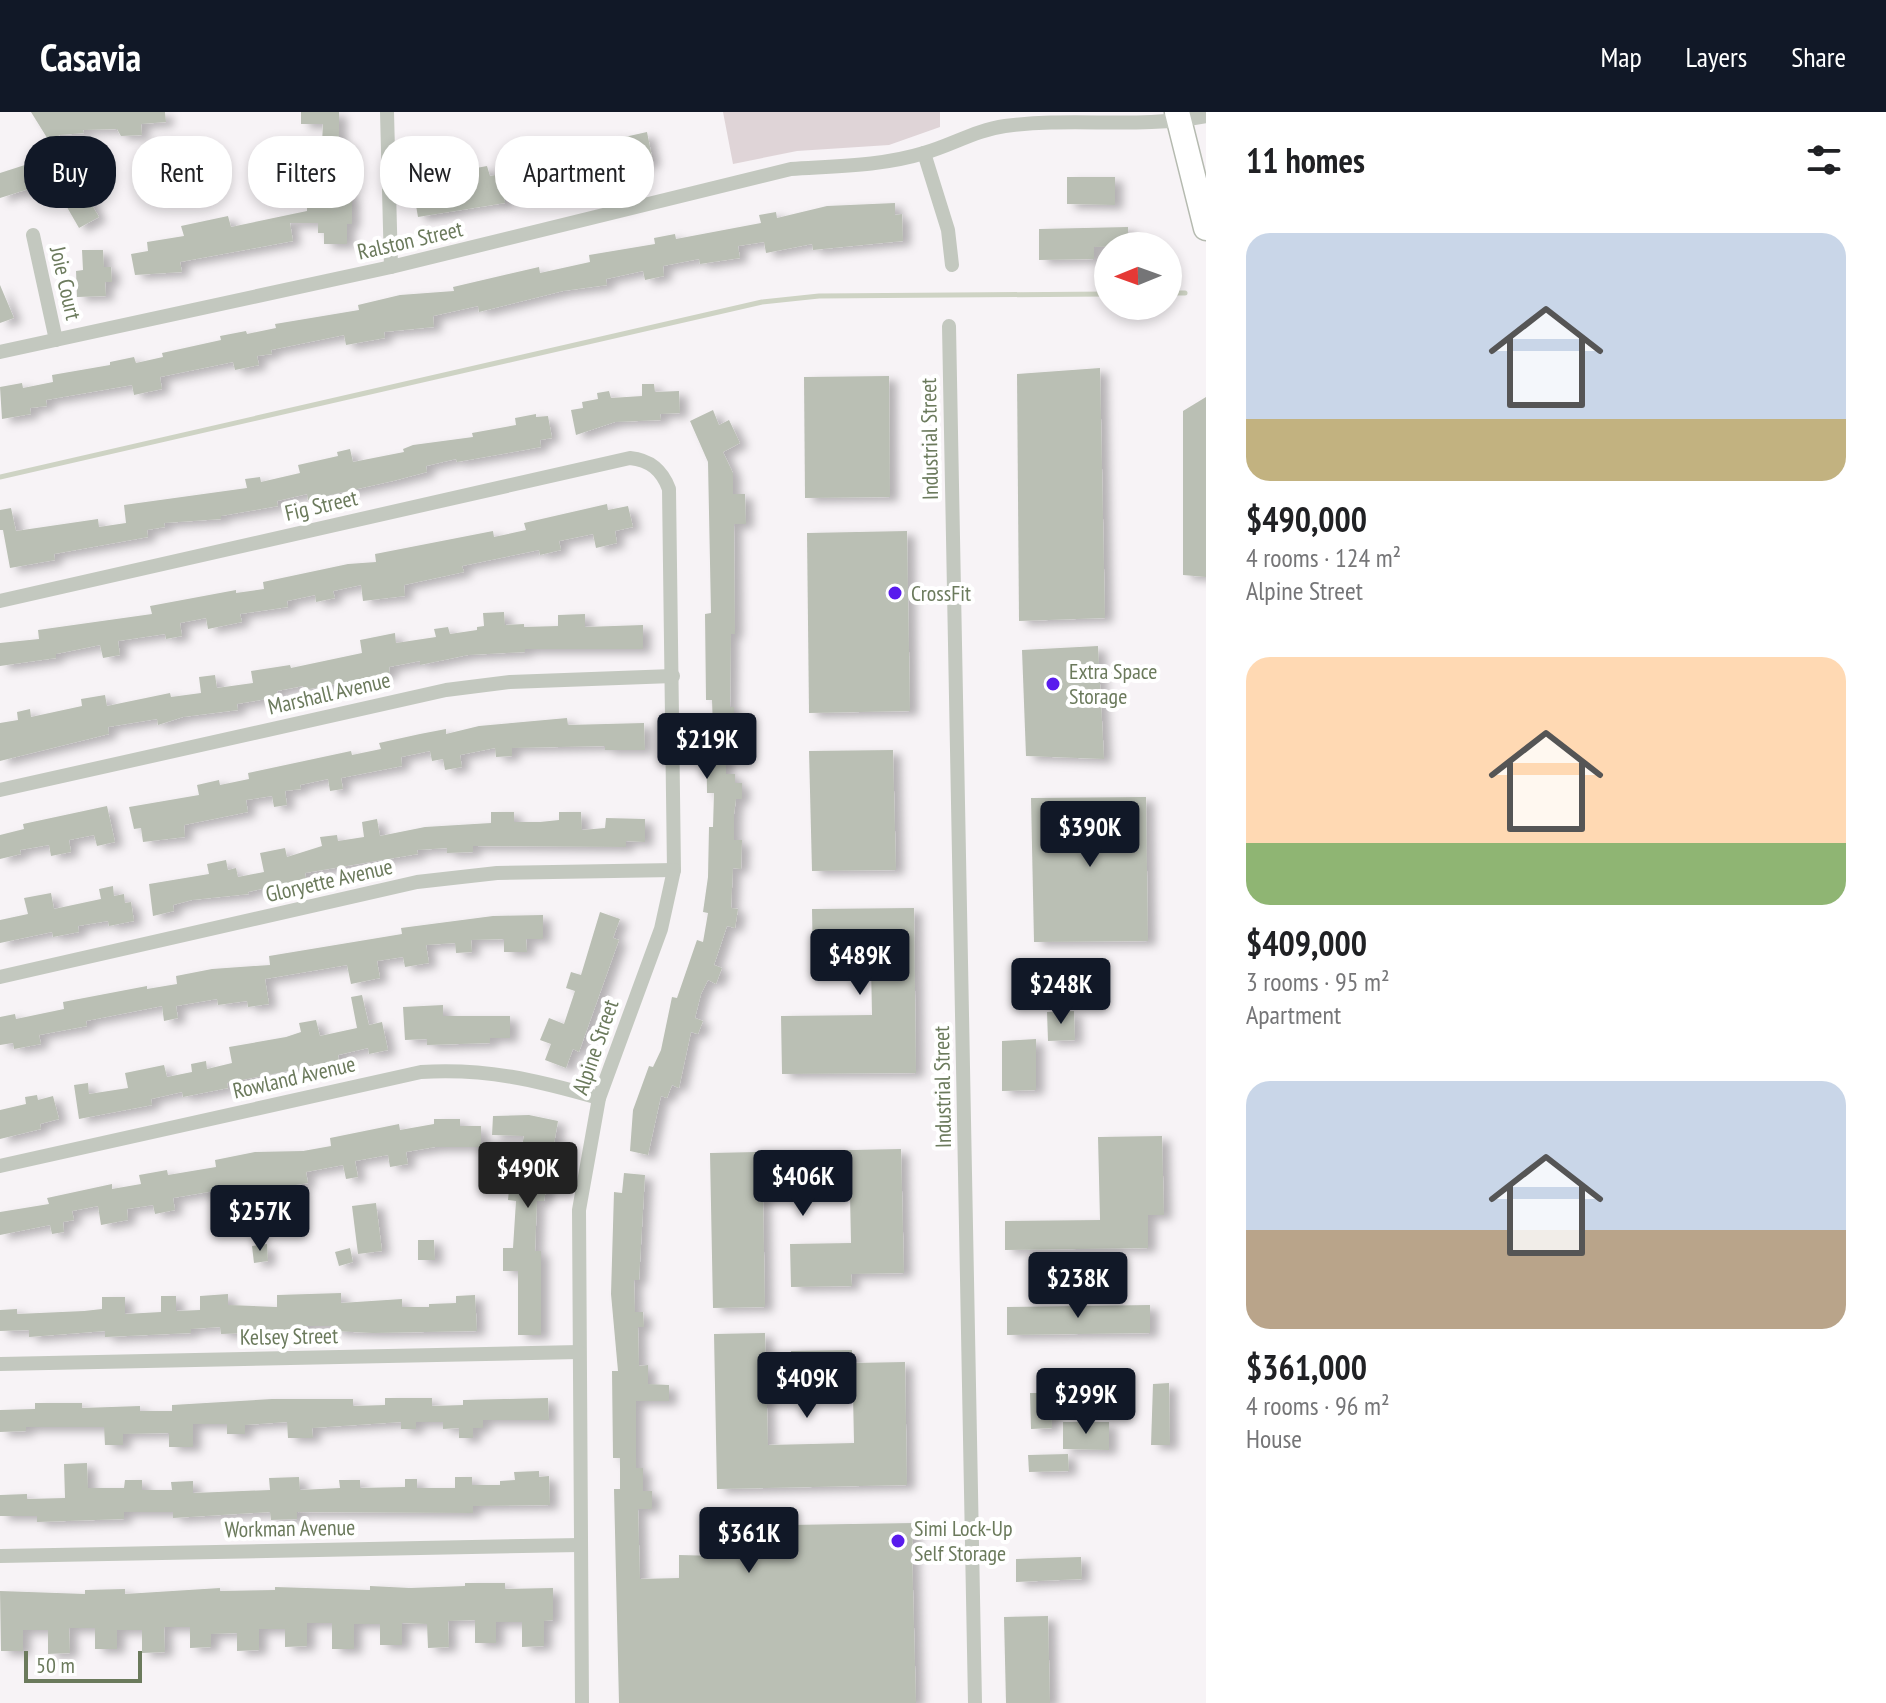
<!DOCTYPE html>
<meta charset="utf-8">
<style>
:root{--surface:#fff;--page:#f2f2f2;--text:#202124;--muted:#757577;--accent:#111827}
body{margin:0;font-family:"PT Sans Narrow",sans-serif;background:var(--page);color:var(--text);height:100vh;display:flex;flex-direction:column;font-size:30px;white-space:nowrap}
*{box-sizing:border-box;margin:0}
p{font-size:26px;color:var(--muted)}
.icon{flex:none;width:44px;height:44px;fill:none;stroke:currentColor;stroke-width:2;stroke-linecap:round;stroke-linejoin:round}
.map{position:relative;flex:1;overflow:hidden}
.side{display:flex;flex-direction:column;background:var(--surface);width:680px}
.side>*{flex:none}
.guide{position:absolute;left:24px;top:24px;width:760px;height:72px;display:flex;gap:16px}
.needle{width:52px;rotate:269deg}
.fabs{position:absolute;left:1094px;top:120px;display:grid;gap:16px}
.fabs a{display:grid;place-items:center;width:88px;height:88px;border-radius:50%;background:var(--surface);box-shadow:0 4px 12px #0003;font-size:40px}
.scale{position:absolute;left:24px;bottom:20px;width:118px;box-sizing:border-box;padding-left:8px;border:4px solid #6b7a5c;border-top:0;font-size:22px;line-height:28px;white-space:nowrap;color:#6b7a5c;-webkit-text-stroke:6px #fff;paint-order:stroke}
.price{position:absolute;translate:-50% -68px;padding:0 18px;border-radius:8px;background:var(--accent);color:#fff;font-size:26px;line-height:52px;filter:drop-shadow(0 2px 4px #0008)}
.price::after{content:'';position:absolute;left:50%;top:48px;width:24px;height:18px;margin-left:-12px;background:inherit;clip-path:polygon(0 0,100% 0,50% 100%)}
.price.current{background:#222;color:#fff}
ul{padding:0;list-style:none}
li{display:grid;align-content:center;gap:16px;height:424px;padding:0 40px}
li span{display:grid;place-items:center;height:248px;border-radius:24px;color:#555}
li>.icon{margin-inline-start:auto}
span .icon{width:144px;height:144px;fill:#fffc;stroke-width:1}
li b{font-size:34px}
h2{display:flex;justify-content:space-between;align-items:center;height:96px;padding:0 40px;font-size:34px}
.pill{padding:0 28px;border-radius:32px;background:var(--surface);box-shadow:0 4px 12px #0003;font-size:28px;line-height:72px}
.pill.current{background:var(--accent);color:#fff}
header{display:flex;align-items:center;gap:48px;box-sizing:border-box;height:112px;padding:0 40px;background:var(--accent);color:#fff}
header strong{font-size:38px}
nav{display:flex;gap:44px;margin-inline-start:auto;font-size:28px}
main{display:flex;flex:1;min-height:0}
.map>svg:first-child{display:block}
.green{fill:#dfd4d7}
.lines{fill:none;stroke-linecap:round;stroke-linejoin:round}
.stream{stroke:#ced3c4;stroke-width:5}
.building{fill:#babfb4;filter:url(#shadow)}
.primary-casing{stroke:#b5bab0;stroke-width:27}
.minor{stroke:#c3c8bf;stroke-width:14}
.primary{stroke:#fff;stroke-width:24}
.poi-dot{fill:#591ced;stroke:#fff;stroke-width:3}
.labels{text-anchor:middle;stroke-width:8;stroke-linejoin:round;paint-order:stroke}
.street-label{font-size:22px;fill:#6b7a5c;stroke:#fff}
.poi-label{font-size:22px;fill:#6b7a5c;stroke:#fff;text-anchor:start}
</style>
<header>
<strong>Casavia</strong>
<nav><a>Map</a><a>Layers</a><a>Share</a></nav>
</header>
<main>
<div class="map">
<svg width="1206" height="1591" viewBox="0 0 1206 1591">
<defs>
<filter id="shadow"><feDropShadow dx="8" dy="4.5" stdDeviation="4" flood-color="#0004"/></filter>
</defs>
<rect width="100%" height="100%" fill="#f7f3f6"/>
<path class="green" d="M723,0H940V15L889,33L797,39L733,52Z"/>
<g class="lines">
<g class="stream">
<path d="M1168,181H1185"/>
<path d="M0,365L762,190L819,184L1108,182"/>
</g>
</g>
<g class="building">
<path d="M31,0H165L166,10L141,12L142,23L121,24L117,17L83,18L84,21L60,23L49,29Z"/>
<path d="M301,0H339V31H348L347,85H352V112H347V132H324V121H318V111H290L293,129L180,150L182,160L135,163L131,142L148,139L147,130L184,124L181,114L228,104L231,115L307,99V85H319L323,12H301Z"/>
<path d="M647,20L653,50L636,53L637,58L504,84L505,91L418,105L414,82L429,79L428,68L443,66L445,75L474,70L471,57L487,54L490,64L549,54L613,36L611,28Z"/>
<path d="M28,52L35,75L0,86V61Z"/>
<path d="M75,65L99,105L79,116L56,76Z"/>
<path d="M1067,65H1115V93L1067,92Z"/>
<path d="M895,91V103L902,102L903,129L813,138L812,132L766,141L764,130L738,134L740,146L700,152L699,147L663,154L664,164L645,168L643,159L606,167L607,173L563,179L479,200L478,194L433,204L434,215L384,220L385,226L346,233L344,223L271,238L272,242L257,244L259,253L235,258L233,250L160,265L162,277L134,283L132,273L46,288L47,294L30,296L31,302L2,307L0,275L22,271L23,276L53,270L52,263L110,253V250L134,245L136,251L163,245L162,241L221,228L220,224L246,219L247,222L276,216L275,212L359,198L358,193L400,183L454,179L453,175L539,155L540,161L590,150L589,143L655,132L654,126L675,122L676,127L761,111L759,103L776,100L777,106L827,94Z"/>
<path d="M1128,115V134L1094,135V147L1039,148V117Z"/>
<path d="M82,138H103L104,155H111L112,170H105L106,184L77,185L76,159L83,158Z"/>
<path d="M0,173L14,206L0,211Z"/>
<path d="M1100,256L1105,506L1019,509L1017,262Z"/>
<path d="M889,264L890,385L805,386L804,265Z"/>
<path d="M642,272H654L655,280L679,279L680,301L660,302L661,308L615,310L576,323L571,298L583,296L582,290L598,287L597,281L609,279L611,286L642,284Z"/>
<path d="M1206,285V465L1183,463V299Z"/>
<path d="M713,298L719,313L729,308L740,331L723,340L733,361V382H745L746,412H734L735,522H731L730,595H734V614H741L742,635H726V662H735V671H742V687H736L734,702V728H742L741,757L733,756L731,796L738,797L735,816L727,814L714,853L722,856L716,872L708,868L701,882L695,906L703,909L698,922L691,920L679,976L672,973L667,986L661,984L648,1043L630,1039L633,998L649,954L653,955L661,938L672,885L677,886L697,828L703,830L708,801L703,800L708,765L709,715H713L714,681H707L706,616H713L712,588H706L705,502L711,501L708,350L690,309Z"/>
<path d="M536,302V305L548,304L552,326L540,328L541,335L457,350L456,347L426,354L427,360L393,369L308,388L307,382L277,389L278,394L221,404V407L164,411L165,415L147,418L148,425L54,442L55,448L10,456L3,418H0V398L11,396L16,419L98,407L99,415L126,411L124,393L247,376L245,367L260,365L261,370L300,361L298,353L338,344L337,340L350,337L353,350L404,340L403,337L413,333L473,325L472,321L516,313L515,306Z"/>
<path d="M607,392L608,398L628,394L633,415L615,419L617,431L596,436L593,422L559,429L561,438L540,443L539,438L462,454L464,460L404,473L405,484L363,489L361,473L333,479L335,486L316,490L315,483L287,489L288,495L240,502L242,510L208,517L206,506L180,511L182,524L166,527L165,522L118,529L120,543L103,546L100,533L56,542V546L0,554V531L39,527L38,518L152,502L150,494L236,478V481L264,477L263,470L348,452L376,450L375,442L493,419L494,425L526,418L524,411Z"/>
<path d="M907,419L910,599L809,601L807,421Z"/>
<path d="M504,500L505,513L524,512V515L558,514V503L585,502V515L643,513V537H525V540L468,543L420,553V549L389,555L390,562L304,578L303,574L277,579L278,585L237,592L238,598L183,605L158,613L157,607L108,615L109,622L0,649V611L18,608L17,600L30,597L31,605L82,594L81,587L105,583L107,594L170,581L171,585L201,581L199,565L215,563L217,576L253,571L251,559L290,553L291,556L362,541L360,528L395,521L396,531L436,525L434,517L448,515L450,522L477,518V515L484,514L483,501Z"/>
<path d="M1098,534L1104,647L1026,644L1022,538Z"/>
<path d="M567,606L568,613L644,611L645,638H605V634L512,636V644L496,645L495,636L460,643L462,655L445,658L443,647L432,649L430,639L401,645L402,654L341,666L343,677L330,679L328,667L300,673L301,677L285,679L287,693L274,695L272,684L246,688L248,700L184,713L185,725L143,730L141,716L134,717L129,695L199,683L197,673L219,668L220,673L249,667L248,661L351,639L352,643L381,637L379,631L420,622L446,617V622L479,614Z"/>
<path d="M893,638L896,758L812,759L809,639Z"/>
<path d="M1146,685L1148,829L1034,830L1031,686Z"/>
<path d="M107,694L115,730L97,734L94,723L69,728L71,740L51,744L49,733L20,738L21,742L0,747V723L24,717L23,712Z"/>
<path d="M491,700H514V710H540L559,708V700H581L582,718L605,716L606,706L645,707V730L626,729V735L473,734V740L447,741V736L417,738L418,742L305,761L306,767L248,780L249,782L192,788L173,793L174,799L153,804L149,772L209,762L207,752L226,748L228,758L236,756L238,765L264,760L260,741L285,736L287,745L322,734L320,725L337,723L338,729L364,725L362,710L377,707L380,724L425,715L491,711Z"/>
<path d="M113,774L114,784L124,782L125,791L131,790L134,809L109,814L108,809L78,814L79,820L53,825L52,820L0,831V808L28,802L24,786L51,781L54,797L101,787L99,777Z"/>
<path d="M914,796L916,961L782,962L781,904L872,903L871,853L813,854L812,797Z"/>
<path d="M600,800L620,807L613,826L619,828L579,940L573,937L566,956L545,948L551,932L540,928L549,906L564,912L575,879L566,876L571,860L581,863Z"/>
<path d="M543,803V827H526L527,840H504V827L471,828L472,840L456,841L455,831L426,833L429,851L405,855L403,845L377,849L380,866L351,872L347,853L265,867L269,892L248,895L247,889L218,893L217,887L176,894L178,906L164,909L162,894L86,909L87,914L39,923L41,932L14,937L13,931L0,933V905L15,902L16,907L64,897L63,890L147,874V877L177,872L176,864L212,857L270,853L269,844L402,822L401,816L493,804Z"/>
<path d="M362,883L369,913L382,910L388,938L369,942L368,936L338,943L339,949L227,971L228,976L183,985L182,980L151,987L152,993L79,1007L74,973L88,971L89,982L128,976L125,961L164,953L167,965L192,960L191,952L206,949L207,957L232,951L229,935L286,925L301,920L299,911L316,908L320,924L357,916L351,885Z"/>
<path d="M443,893V904H510V926H490V931L427,933V927L405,928L403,895Z"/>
<path d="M1074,899L1075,928L1048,929L1047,900Z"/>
<path d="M1036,927V978L1002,979V929Z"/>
<path d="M37,983L38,988L53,984L59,1007L40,1012L41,1017L0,1027V998L26,992L25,985Z"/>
<path d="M529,1003L558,1009L544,1089H537L535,1139H541V1223H518V1159H503V1136H513L516,1089L508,1088L510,1067L515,1068L524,1024L492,1023L493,1004Z"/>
<path d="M434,1007H460V1014H481V1035H435L406,1040L408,1052L390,1055L388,1043L355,1049L358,1065L346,1067L343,1053L306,1060L308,1071L221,1085L220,1078L173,1086L175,1098L155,1102L153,1093L127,1097L128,1108L101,1113L98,1094L72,1099L74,1108L63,1110L64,1120L52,1122L50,1113L0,1123V1100L49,1092L47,1086L112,1072V1077L141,1072L139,1063L167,1058L168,1063L216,1055L215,1048L255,1040L303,1039L331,1034L330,1026L399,1012L400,1018L434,1012Z"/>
<path d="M1162,1024L1164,1103H1148V1136L1005,1138V1109L1100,1108L1098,1025Z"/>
<path d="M901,1037L904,1161L851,1162L852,1174L791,1175L790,1132L851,1131L850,1082L763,1083L765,1195L713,1196L710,1041Z"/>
<path d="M624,1061L645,1063L639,1168H634L635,1200H643L644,1215H638L639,1254L648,1253V1272L669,1273V1289H636V1356H643V1379H652V1397H638L640,1467L679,1466V1443L719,1444L718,1414L914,1411L912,1439L916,1591H619L614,1377H620V1346H613L612,1259H618L611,1182L614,1080L622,1081Z"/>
<path d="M376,1091L382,1139L358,1142L352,1094Z"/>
<path d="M418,1128H434L435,1148H418Z"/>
<path d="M267,1132L268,1149L254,1151L252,1134Z"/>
<path d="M350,1136L353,1150L339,1154L335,1140Z"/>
<path d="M341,1181V1191L402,1187V1195H429V1192L456,1191V1184L475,1183L477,1219L373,1221L334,1219V1214H305V1219L221,1222L220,1215L191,1217V1221L105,1225V1219L29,1225V1218L0,1219V1198L17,1197V1202L84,1199L102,1197V1185H125V1202L161,1200V1184H176V1199L200,1198V1184L228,1182V1193L277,1195V1183Z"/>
<path d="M1150,1193V1221L1007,1223V1195Z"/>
<path d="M765,1221L768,1333L854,1331L853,1282L792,1283L791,1239L852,1238L853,1251L905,1250L907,1373L717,1377L714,1222Z"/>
<path d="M1169,1271L1170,1333H1151L1153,1272Z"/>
<path d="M1030,1281H1051L1052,1316L1031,1317Z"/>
<path d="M385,1286H432V1294L463,1293V1288L548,1286L549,1308H483V1316H473V1326H459V1316L443,1317V1310H416V1317H401V1310L312,1316L313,1326H288L287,1310L245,1313V1322H227V1312H193V1335H169V1321L123,1322V1333H105L104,1315H26V1319L0,1320V1298L35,1297V1291H82V1296L140,1294V1299H172V1293L272,1287H353V1294L385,1293Z"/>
<path d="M1063,1310H1109V1338L1063,1337Z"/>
<path d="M1068,1342L1069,1359L1029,1360L1028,1343Z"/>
<path d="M87,1351L88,1376H124L125,1368H142V1378H172L171,1370L193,1369V1381L270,1378L269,1366L299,1365L300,1378L340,1376L339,1368H360V1376L405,1375V1367H417V1376H455V1365H472V1373H500V1369L515,1368L514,1360L539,1359V1365L549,1364L550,1393L473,1394V1401L297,1400V1407L271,1408L270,1400L173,1406V1400H124V1407L37,1410V1404H0V1383L27,1382V1387L65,1386L64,1352Z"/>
<path d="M1081,1445L1082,1467L1016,1470V1447Z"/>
<path d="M465,1471H505V1477L553,1476V1508L544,1509V1534L522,1535V1510H496V1531H475V1508L448,1509L449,1535L428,1536L427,1512L402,1511V1533H380V1512H354V1537H332V1511H307V1534L285,1535V1517H259V1538L237,1539V1521L211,1522V1535L190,1536V1515H164L165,1540L142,1541V1518H117V1537H95V1516H69L70,1541L48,1542V1518H23V1539H1L0,1479L85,1482V1478L125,1477V1482L220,1476V1479L275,1478V1475L370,1478V1474L410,1476L465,1474Z"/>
<path d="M1048,1504L1050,1591H1006L1004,1505Z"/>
</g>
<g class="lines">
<defs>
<path id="primary" d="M1177,0L1206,116"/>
</defs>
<use href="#primary" class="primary-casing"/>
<g class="minor">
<path d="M387,0L391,155"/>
<path d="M924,41L948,118L952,153"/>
<path d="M33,123L56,228"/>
<path d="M949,214L975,1591"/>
<path d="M0,240L391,155L791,57C835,54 882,54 924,41C952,33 976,18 1005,14C1072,5 1139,17 1206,4"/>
<path d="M0,489L630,346C650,348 662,358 669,377L674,758L661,817L599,986L579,1098L582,1591"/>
<path d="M0,678L446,578L510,570L673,564"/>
<path d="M0,865L417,770L497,761L674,758"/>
<path d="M0,1054L421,960C487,956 536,968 599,986"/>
<path d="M0,1252L579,1240"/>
<path d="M0,1444L580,1433"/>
</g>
<use href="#primary" class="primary"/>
</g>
<g class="poi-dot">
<circle cx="895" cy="481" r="8"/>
<circle cx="1053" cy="572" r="8"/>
<circle cx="898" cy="1429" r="8"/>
</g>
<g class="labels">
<g class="street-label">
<text transform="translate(410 128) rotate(-13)" y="8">Ralston Street</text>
<text transform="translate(66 171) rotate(77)" y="8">Joie Court</text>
<text transform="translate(929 327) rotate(-91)" y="8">Industrial Street</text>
<text transform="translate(321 393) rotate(-13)" y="8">Fig Street</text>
<text transform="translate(329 581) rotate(-13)" y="8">Marshall Avenue</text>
<text transform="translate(329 768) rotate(-13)" y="8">Gloryette Avenue</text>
<text transform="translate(595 935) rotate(-71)" y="8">Alpine Street</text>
<text transform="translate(294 965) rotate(-13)" y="8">Rowland Avenue</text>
<text transform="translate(942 975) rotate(-91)" y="8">Industrial Street</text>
<text transform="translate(289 1224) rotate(-1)" y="8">Kelsey Street</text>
<text transform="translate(290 1416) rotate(-1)" y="8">Workman Avenue</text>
</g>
<g class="poi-label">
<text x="911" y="489">CrossFit</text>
<text x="1069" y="567">Extra Space<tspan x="1069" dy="25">Storage</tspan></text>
<text x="914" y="1424">Simi Lock-Up<tspan x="914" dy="25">Self Storage</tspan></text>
</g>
</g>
</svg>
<div class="fabs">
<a><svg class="needle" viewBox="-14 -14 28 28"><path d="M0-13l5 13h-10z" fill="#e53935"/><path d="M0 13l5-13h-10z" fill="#757577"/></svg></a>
</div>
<div class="scale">50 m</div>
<b class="price" style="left:707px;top:669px">$219K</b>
<b class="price" style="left:1090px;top:757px">$390K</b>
<b class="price" style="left:860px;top:885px">$489K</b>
<b class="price" style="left:1061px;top:914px">$248K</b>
<b class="price current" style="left:528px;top:1098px">$490K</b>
<b class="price" style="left:803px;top:1106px">$406K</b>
<b class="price" style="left:260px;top:1141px">$257K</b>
<b class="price" style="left:1078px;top:1208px">$238K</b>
<b class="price" style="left:807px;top:1308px">$409K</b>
<b class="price" style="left:1086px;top:1324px">$299K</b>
<b class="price" style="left:749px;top:1463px">$361K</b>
<div class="guide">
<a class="pill current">Buy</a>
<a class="pill">Rent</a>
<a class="pill">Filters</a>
<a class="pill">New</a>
<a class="pill">Apartment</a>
</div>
</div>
<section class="side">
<h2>11 homes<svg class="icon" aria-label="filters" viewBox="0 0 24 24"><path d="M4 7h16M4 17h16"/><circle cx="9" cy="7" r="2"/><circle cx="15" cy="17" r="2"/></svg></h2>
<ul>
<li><span style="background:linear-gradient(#c9d6e8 75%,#c2b280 0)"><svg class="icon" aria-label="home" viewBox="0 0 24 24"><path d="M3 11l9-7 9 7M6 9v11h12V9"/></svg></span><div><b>$490,000</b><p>4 rooms · 124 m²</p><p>Alpine Street</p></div></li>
<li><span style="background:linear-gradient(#ffd9b3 75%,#8fb573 0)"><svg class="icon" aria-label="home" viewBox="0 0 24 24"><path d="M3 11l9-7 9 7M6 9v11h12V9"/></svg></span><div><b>$409,000</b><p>3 rooms · 95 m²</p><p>Apartment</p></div></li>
<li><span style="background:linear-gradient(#c9d6e8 60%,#b9a48a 0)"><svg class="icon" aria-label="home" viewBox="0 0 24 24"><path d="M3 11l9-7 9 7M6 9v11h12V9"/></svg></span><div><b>$361,000</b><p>4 rooms · 96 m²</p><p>House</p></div></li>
</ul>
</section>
</main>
